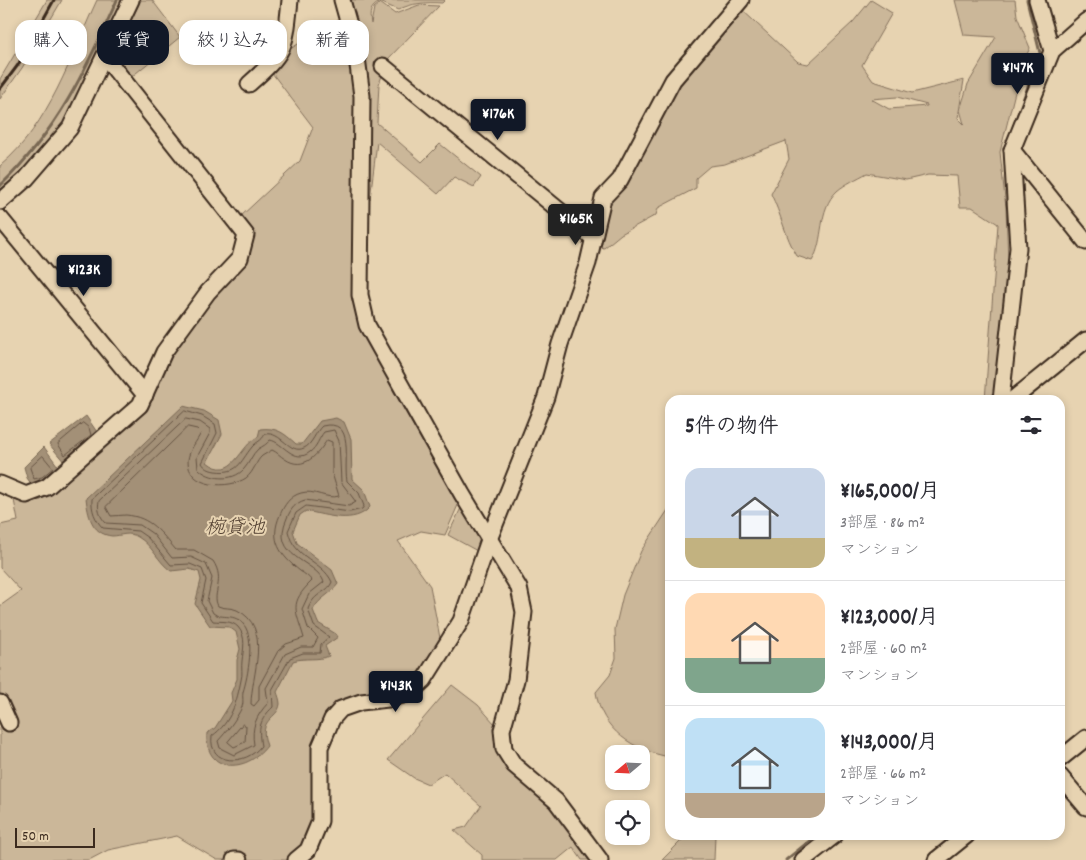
<!DOCTYPE html>
<html lang="ja">
<meta charset="utf-8">
<style>
:root{--surface:#fff;--page:#f2f2f3;--text:#2b2b33;--muted:#7c7c81;--line:#e1e1e2;--accent:#111827}
body{margin:0;font-family:Dekko,"Klee One",sans-serif;background:var(--page);color:var(--text);height:100vh;display:flex;flex-direction:column;font-size:19px;white-space:nowrap}
*{box-sizing:border-box;margin:0}
p{font-size:16px;color:var(--muted)}
.icon{flex:none;width:28px;height:28px;fill:none;stroke:currentColor;stroke-width:2;stroke-linecap:round;stroke-linejoin:round}
.map{position:relative;flex:1;overflow:hidden}
.sheet{position:absolute;left:665px;top:395px;width:400px;height:445px;display:flex;flex-direction:column;background:var(--surface);border-radius:15px;box-shadow:0 2px 8px #0003}
.sheet>*{flex:none}
.banner{position:absolute;left:15px;top:20px;width:475px;height:45px;display:flex;gap:10px}
.needle{width:32px;rotate:251deg}
.fabs{position:absolute;left:605px;top:745px;display:grid;gap:10px}
.fabs a{display:grid;place-items:center;width:45px;height:45px;border-radius:10px;background:var(--surface);box-shadow:0 2px 8px #0003;font-size:25px}
.scale{position:absolute;left:15px;bottom:12px;width:80px;box-sizing:border-box;padding-left:5px;border:2px solid #3b2a1e;border-top:0;font-size:14px;line-height:18px;white-space:nowrap;color:#3b2a1e;-webkit-text-stroke:4px #e7d3b1;paint-order:stroke}
.price{position:absolute;translate:-50% -42px;padding:0 11px;border-radius:5px;background:var(--accent);color:#fff;font-size:16px;line-height:32px;filter:drop-shadow(0 1px 2px #0008)}
.price::after{content:'';position:absolute;left:50%;top:30px;width:15px;height:11px;margin-left:-8px;background:inherit;clip-path:polygon(0 0,100% 0,50% 100%)}
.price.active{background:#222;color:#fff}
ul{padding:0;list-style:none}
li{display:flex;align-items:center;gap:15px;height:125px;padding:0 20px}
li+li{border-top:1px solid var(--line)}
li span{display:grid;place-items:center;flex:none;width:140px;height:100px;border-radius:15px;color:#555}
li>.icon{margin-inline-start:auto}
span .icon{width:60px;height:60px;fill:#fffc;stroke-width:1}
li b{font-size:21px}
h2{display:flex;justify-content:space-between;align-items:center;height:60px;padding:0 20px;font-size:21px}
.pill{padding:0 18px;border-radius:15px;background:var(--surface);box-shadow:0 2px 8px #0003;font-size:18px;line-height:45px}
.pill.active{background:var(--accent);color:#fff}
.map>svg:first-child{display:block}
.green{fill:#cbb799;stroke:#83705c;fill-rule:evenodd}
.water{fill:#a39077;stroke:#796753}
.lines{fill:none;stroke-linecap:round;stroke-linejoin:round}
.shore{stroke:#655342;stroke-width:1}
.stream{stroke:#796753;stroke-width:3}
.minor-casing{stroke:#3b2a1e;stroke-width:19}
.minor{stroke:#e7d3b1;stroke-width:15}
.rail{stroke:#3b2a1e;stroke-width:3}
.labels{text-anchor:middle;stroke-width:4;stroke-linejoin:round;paint-order:stroke}
.water-label{font-size:20px;font-style:italic;fill:#503e30;stroke:#e7d3b1}
</style>
<div class="map">
<svg width="1086" height="860" viewBox="0 0 1086 860">
<rect width="100%" height="100%" fill="#e7d3b1"/>
<filter id="ink" filterUnits="userSpaceOnUse"><feTurbulence type="fractalNoise" baseFrequency=".02" numOctaves="2"/><feDisplacementMap in="SourceGraphic" scale="10" xChannelSelector="R" yChannelSelector="G"/><feConvolveMatrix kernelMatrix="1 2 1 2 8 2 1 2 1" color-interpolation-filters="sRGB"/></filter>
<g filter="url(#ink)">
<g class="green">
<path d="M47,0H62L22,68L0,99V79Z"/>
<path d="M97,0H125L74,110L54,140L0,196V166C50,124 70,58 97,0Z"/>
<path d="M141,0H152L180,37L130,78L113,59Z"/>
<path d="M351,0H445L442,3C426,2 411,3 398,10L380,2C370,7 369,13 371,24L374,8L380,3L395,14L419,5L439,6L388,59L379,84L377,123L422,162L440,144L481,177L474,187L454,177L438,194L377,142L370,199L360,33Z"/>
<path d="M871,0L892,13L862,65L873,81L912,93L964,80L958,118L964,124L960,110L968,84L996,37L964,35L955,0H1015L1017,16L1030,48L1022,64L1000,152L1006,208L1009,290L993,400H985L998,224L972,207H960L957,176L928,175L906,180L867,173C858,178 845,184 837,191C817,210 825,240 812,261L797,256C785,236 781,214 771,194L789,159L786,141L725,164L710,166L696,178V188L658,208L656,215L621,234L604,248L597,246L599,213L682,72L740,8L798,62L808,64L853,22ZM897,97L927,105V106L889,109L871,99Z"/>
<path d="M306,39C335,40 350,39 355,71L362,329L394,392L458,505L445,535L421,531L398,541L430,586L440,638L427,675L404,691L341,709L320,747L310,845L295,860H217L177,836L108,850L89,860H0V728L13,724L0,704V606L21,591L0,568V525L18,521L14,500L21,502L41,500L151,401L171,352L242,259L240,217L300,161L313,127L269,69L287,51Z"/>
<path d="M670,507V757C634,751 601,730 596,692L610,675L616,658L615,629L623,595L641,551Z"/>
<path d="M461,508L484,544L479,552L448,535Z"/>
<path d="M452,685L478,705L495,724V749L519,779L578,834L594,860H582L573,847L557,860H482V855L454,830L466,827L481,806L445,773L428,784L414,778L388,760Z"/>
<path d="M687,835H715L714,860H662Z"/>
</g>
<g class="water">
<path d="M183,406L204,411L219,420L222,434L207,462C233,483 240,444 258,437L260,429C277,427 284,433 296,444H302L320,421L336,418L344,422L351,439L352,479L364,490L370,507C355,525 326,515 306,511L300,515L293,531L297,543L332,570L338,584C330,595 319,598 313,610L318,623L336,634L338,637L325,646L329,656C318,661 305,657 293,661L277,692C278,695 280,700 280,704C278,720 257,717 267,746C246,774 204,773 207,733L215,728L232,701L231,693L237,679V660L240,649L236,632L229,627L210,626L195,604L201,580L199,572L189,569L171,571C158,562 152,545 138,537C129,531 121,536 112,536C91,534 88,514 86,498Z"/>
<path d="M86,416L97,432L96,437L65,463L49,444Z"/>
<path d="M44,447L60,469L44,482L32,485L27,478L24,467Z"/>
</g>
<g class="lines">
<g class="shore">
<path d="M185,411L202,416L215,424L217,433L202,463C205,468 209,470 215,471C239,474 239,463 252,447C257,441 261,442 265,434C281,431 290,455 304,448C312,445 316,431 322,426C356,418 343,459 347,481L359,493L364,506L362,509L350,512L306,506L296,513L288,531C294,559 322,560 332,582C327,594 315,591 308,609L314,626L329,637L321,644L320,653H303L290,658L272,690L273,707C259,720 258,729 261,746C246,766 208,766 212,736C231,723 237,701 241,680C243,674 241,667 242,661C243,650 247,637 238,627C231,620 222,622 213,621L201,603L206,580L202,569L190,564L171,565L148,538L138,531L103,528C95,520 91,510 92,499Z"/>
<path d="M186,419L200,422L210,429V433L197,457L198,468C209,480 233,482 244,469C249,464 252,454 258,449C263,446 266,445 270,440C283,442 294,465 310,452C317,447 319,438 324,432L334,430L339,441L341,482L356,502L349,506L305,500C295,503 291,509 287,518C269,558 316,560 324,582L309,594L302,609L308,628L318,638L313,647H301L285,654L266,688L268,703C256,716 251,727 254,745L234,755L220,748L218,741C227,731 236,720 242,707C244,702 242,697 243,692C248,676 255,639 244,625C234,612 223,620 213,613L207,601L212,578L206,564L191,557L172,558L153,534L140,525L106,523C100,517 97,509 99,501Z"/>
<path d="M83,423L89,428L91,435L65,455L58,444Z"/>
<path d="M188,427L197,429L201,433C197,441 189,450 188,460C187,489 230,489 246,478C254,472 256,461 262,456C265,454 269,452 272,450C277,452 280,456 285,459C304,472 318,454 327,440L332,442V473L339,496C327,500 314,489 301,493C290,496 284,505 280,515C269,540 280,555 300,571C305,574 309,577 312,581C288,604 296,610 304,638L286,644L278,651L259,686V700L254,706L251,704C251,676 273,627 237,610C231,607 224,609 218,606C211,593 226,581 213,561L194,550H176C161,533 151,517 126,515C121,515 116,516 111,516L106,507Z"/>
<path d="M43,456L53,468L42,477L34,479L30,468Z"/>
<path d="M243,724L246,726L245,742L234,747L228,742Z"/>
</g>
<g class="stream">
<path d="M1009,139L1040,53L1027,0"/>
<path d="M0,186C58,130 85,72 117,0"/>
<path d="M786,860L817,835"/>
</g>
<defs>
<g id="minor">
<path d="M342,0L356,50L362,96L360,295L367,325L462,494L519,588L524,612L516,680L502,730L504,749L514,765L556,801L600,860"/>
<path d="M1037,0L1052,51"/>
<path d="M383,66L593,238"/>
<path d="M249,84C286,51 285,49 290,0"/>
<path d="M1012,150L1086,242"/>
<path d="M0,202L26,179L70,128L131,0"/>
<path d="M0,218L145,395"/>
<path d="M1001,400L1018,248L1012,150L1052,51L1086,21"/>
<path d="M1012,400L1086,340"/>
<path d="M0,484L26,495L47,487L140,405L164,352L208,292L240,258L246,235L105,57"/>
<path d="M0,703L9,723"/>
<path d="M1060,759L1086,738"/>
<path d="M1060,776L1086,807"/>
<path d="M234,860H239"/>
<path d="M296,860L308,850L320,821V747L332,719L341,709L361,702L388,699L410,693L424,680L461,621L490,537L546,397L560,344L588,263L603,198L620,180L673,80L741,0"/>
<path d="M803,860L835,835"/>
<path d="M936,860L967,835"/>
</g>
</defs>
<use href="#minor" class="minor-casing"/>
<use href="#minor" class="minor"/>
<path class="rail" d="M0,89L18,65L54,0"/>
</g>
</g>
<g class="labels">
<g class="water-label">
<text x="235" y="533">椀貸池</text>
</g>
</g>
</svg>
<div class="fabs">
<a><svg class="needle" viewBox="-14 -14 28 28"><path d="M0-13l5 13h-10z" fill="#e53935"/><path d="M0 13l5-13h-10z" fill="#7c7c81"/></svg></a>
<a><svg class="icon" aria-label="locate" viewBox="0 0 24 24"><circle cx="12" cy="12" r="6"/><path d="M12 2v4M12 18v4M2 12h4M18 12h4"/></svg></a>
</div>
<div class="scale">50 m</div>
<b class="price" style="left:1018px;top:95px">¥147K</b>
<b class="price" style="left:498px;top:141px">¥176K</b>
<b class="price active" style="left:576px;top:246px">¥165K</b>
<b class="price" style="left:84px;top:297px">¥123K</b>
<b class="price" style="left:396px;top:713px">¥143K</b>
<div class="banner">
<a class="pill">購入</a>
<a class="pill active">賃貸</a>
<a class="pill">絞り込み</a>
<a class="pill">新着</a>
</div>
<section class="sheet">
<h2>5件の物件<svg class="icon" aria-label="filters" viewBox="0 0 24 24"><path d="M4 7h16M4 17h16"/><circle cx="9" cy="7" r="2"/><circle cx="15" cy="17" r="2"/></svg></h2>
<ul>
<li><span style="background:linear-gradient(#c9d6e8 70%,#c2b280 0)"><svg class="icon" aria-label="home" viewBox="0 0 24 24"><path d="M3 11l9-7 9 7M6 9v11h12V9"/></svg></span><div><b>¥165,000/月</b><p>3部屋 · 86 m²</p><p>マンション</p></div></li>
<li><span style="background:linear-gradient(#ffd9b3 65%,#7fa58c 0)"><svg class="icon" aria-label="home" viewBox="0 0 24 24"><path d="M3 11l9-7 9 7M6 9v11h12V9"/></svg></span><div><b>¥123,000/月</b><p>2部屋 · 60 m²</p><p>マンション</p></div></li>
<li><span style="background:linear-gradient(#bfe0f5 75%,#b9a48a 0)"><svg class="icon" aria-label="home" viewBox="0 0 24 24"><path d="M3 11l9-7 9 7M6 9v11h12V9"/></svg></span><div><b>¥143,000/月</b><p>2部屋 · 66 m²</p><p>マンション</p></div></li>
</ul>
</section>
</div>
